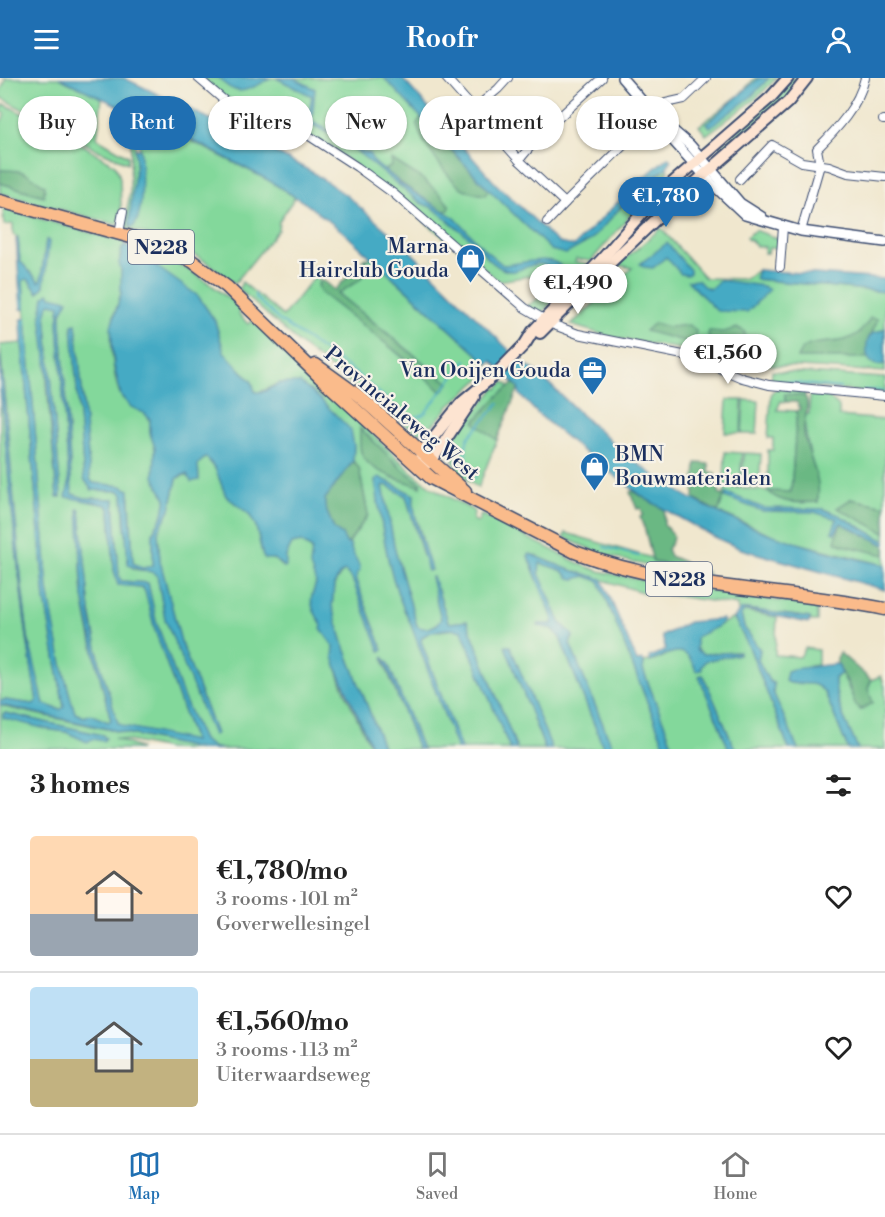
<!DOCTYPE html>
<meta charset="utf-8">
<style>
:root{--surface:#fff;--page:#f2f2f2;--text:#222;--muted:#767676;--line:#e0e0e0;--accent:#1f6fb2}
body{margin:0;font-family:"Libre Bodoni",serif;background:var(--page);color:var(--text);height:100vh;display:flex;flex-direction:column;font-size:22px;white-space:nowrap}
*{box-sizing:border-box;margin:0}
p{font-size:20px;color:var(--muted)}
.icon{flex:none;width:33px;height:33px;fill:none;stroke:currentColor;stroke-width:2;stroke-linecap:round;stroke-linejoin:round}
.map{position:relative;height:671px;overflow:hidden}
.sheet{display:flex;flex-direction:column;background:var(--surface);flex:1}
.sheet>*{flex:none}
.guide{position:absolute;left:18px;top:18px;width:849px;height:54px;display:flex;gap:12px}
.price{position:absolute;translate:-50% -51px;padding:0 14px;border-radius:21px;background:#fff;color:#222;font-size:20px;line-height:39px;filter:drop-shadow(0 2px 3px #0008)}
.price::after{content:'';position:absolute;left:50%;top:36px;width:18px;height:14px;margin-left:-9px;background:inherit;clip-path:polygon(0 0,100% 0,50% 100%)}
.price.on{background:var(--accent);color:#fff}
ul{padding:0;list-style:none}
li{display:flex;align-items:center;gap:18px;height:150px;padding:0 30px}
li+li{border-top:2px solid var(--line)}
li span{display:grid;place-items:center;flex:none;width:168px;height:120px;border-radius:6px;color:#555}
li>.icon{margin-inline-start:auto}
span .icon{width:72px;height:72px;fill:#fffc;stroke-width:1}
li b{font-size:26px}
h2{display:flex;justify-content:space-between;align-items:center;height:72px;padding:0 30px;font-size:26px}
.tag{padding:0 21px;border-radius:27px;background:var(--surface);box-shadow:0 2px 4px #0004;font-size:21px;line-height:54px}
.tag.on{background:var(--accent);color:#fff}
header{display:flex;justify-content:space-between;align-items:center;height:78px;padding:0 30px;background:var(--accent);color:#fff;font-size:27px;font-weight:600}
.tabs{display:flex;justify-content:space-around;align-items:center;height:84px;border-top:2px solid var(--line);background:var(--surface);font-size:16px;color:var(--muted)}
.tabs a{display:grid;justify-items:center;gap:3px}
.tabs .on{color:var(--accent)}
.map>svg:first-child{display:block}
.green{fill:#83d89b;stroke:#4f847c;stroke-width:1.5;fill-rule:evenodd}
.forest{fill:#6ab883;stroke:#427470;stroke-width:1.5}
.water{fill:#44aac4;stroke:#306c91;stroke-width:1.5}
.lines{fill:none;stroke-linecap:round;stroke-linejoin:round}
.stream{stroke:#44aac4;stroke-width:2}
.minor-casing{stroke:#3b4b6f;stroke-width:10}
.tertiary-casing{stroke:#3b4b6f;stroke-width:12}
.secondary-casing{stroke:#3b4b6f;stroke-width:14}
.primary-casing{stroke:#3b4b6f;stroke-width:15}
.minor{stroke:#fff;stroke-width:8}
.tertiary{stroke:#fff;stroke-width:9}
.secondary{stroke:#fde4d1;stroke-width:10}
.primary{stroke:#fabb8b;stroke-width:12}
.labels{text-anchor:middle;stroke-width:4.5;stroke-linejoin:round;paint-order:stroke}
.shield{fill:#f7f3e8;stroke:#5d6a87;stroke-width:1.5}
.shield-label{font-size:20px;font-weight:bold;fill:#1b2f5e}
.poi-label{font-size:21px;fill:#1b2f5e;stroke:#f7f3e8;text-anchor:end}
.street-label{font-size:21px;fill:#1b2f5e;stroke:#f7f3e8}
</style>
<header><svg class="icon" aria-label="menu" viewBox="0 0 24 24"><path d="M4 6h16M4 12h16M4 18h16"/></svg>Roofr<svg class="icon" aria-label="person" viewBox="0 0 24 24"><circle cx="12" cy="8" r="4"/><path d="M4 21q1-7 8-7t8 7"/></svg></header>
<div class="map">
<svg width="885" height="671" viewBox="0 0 885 671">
<rect width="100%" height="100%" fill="#f7f3e8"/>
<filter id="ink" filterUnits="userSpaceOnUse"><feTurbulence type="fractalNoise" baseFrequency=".0167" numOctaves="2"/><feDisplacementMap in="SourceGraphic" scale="12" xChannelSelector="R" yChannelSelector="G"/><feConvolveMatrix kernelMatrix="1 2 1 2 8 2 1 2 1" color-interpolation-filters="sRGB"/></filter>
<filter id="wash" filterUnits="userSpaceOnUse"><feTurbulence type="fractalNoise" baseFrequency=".008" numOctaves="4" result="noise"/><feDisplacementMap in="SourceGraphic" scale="24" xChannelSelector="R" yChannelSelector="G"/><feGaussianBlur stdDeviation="1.35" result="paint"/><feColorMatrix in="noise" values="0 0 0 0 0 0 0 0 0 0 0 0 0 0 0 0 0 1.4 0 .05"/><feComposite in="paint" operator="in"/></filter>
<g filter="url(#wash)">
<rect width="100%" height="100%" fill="#f0e7ce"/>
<g class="green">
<path d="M3,0H59L102,20L97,60L128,78V85L100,73L3,21L0,18L1,11L6,2Z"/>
<path d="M202,0H395L538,156L571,173L591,162L620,130L667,89L668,94L591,183L576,181L575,184L588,186L541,236L527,228L545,216L548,212L545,201L536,197L499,203L333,71L221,17Z"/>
<path d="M755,0H777L754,22L706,57L699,48L739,17Z"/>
<path d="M791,0H804L789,20L724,77L719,70Z"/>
<path d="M4,26L83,67L116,88L120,100L121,131L118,147L0,115V105L44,118C33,94 25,94 0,92V46L5,36L1,33Z"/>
<path d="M142,38L268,102L295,119L279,143L278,152L235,205C225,200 217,191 208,185C181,168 154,158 124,150L130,114L131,65L133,63H135L136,86L129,144L141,113L139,60L143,58L146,51L144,44L139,41Z"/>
<path d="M5,131L124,164L125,166C115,179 123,191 122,206C122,218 116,229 113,241C109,259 113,302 121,318C127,330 146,330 149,341C151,345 149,350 150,354C151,361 155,366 155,372C157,393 151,401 166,420L163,437L153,454V488L143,490L133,485L130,419L121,408L93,405L90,401L76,246L72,247L84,401L92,412L119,413L123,416L124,445L133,491L153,494L157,497L165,541L216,656L181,564L160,483L158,454L170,431L177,401C185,394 190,398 199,402L198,386L206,379L215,390L226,418L249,436L256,448L263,479L274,481L281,488L286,483V478L292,466L301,464L312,471L316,505L312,518L313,531L334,569C330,591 362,649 372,671H221L214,670L203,662L184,621L156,543L148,505L121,503L119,498L114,421L85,420L72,416L61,244V235L67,222L44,219L47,308L57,419H61L46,235L48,227L51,225L60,227L58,244L69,406L67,419L107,427L110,433L114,492L118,507L142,509L145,513L155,552L194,664L123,648L118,645L100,586L90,533L80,432C80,460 80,488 83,516C88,558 101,601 111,643L108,644L90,636L84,639L75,635C62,594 55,553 48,511L23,205V202L28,201L38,215L44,208L48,162H46L41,202L39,204L20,183L18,159L13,157V146L4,147L3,132Z"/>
<path d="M661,150L705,200L745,201L758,192L756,201L885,214V294L731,285L697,278H722L614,260L571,247L632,190L618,187Z"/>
<path d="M755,152L779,161L778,170H769L768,175H764L765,169L756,168L750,161L748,162L746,159Z"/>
<path d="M129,165C175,181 205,199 241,231L239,236L248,246L252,243L258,247L411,393L431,409L474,433L473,442L478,444L481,437L485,438L580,486L599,493L646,503L645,515L567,491L534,477L528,478L553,541L552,546H539L553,551L560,560L604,671H552L538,638L533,641L545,671H517L467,543L450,545L448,544L438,512L435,517L441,538L440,544C434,548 424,553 417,548L395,472L383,408L386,407L406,418L423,478C426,456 411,439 414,418L389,404L375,402C382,449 388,502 410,544L457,671H422L411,642L383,582L418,671H384L343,565L332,529L334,507L341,495L345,493L352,501L383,572L356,502L357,483L352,475L350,466H348L368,437L359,390L353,383L354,368L331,333L320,321L310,312L280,305L258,315L254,313L252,304L224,274L215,243L198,218L134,175ZM360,351L400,389L420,405H411L390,399Z"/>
<path d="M370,179L488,286L479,302L449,328L435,345L419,355L400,343L393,333L391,335L302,268L239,211L242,204L283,238L315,198L321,204L318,206L442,314L449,305L338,215L353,206L371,189L365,184Z"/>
<path d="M22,265L45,522L64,629L62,632L45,627L41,619L28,559L22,509L0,267Z"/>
<path d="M772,293L885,300V316L771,305Z"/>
<path d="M504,304L510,308L475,344L497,362L478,410L461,396L453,383L456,379L454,377L451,381L450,379L456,357L495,310L497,311Z"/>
<path d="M0,307C10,413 19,518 37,623L33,626L5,622L0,623Z"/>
<path d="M778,310L805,313V318L785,316V324L781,323L777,332L797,333L791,414L769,413C781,427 801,425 818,424C816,411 816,397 812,385C808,368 804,354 804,337L809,336L810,314L824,315L839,329V338L885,342V428L851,421L885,454V447V487L785,462L718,434L726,409L768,413V372H773V360H768L771,318L772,314Z"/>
<path d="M727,322H742L741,355H725Z"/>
<path d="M744,322L759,323L757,356H742Z"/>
<path d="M725,374L742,375L740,408L724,407Z"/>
<path d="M744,375L761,376L759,409L742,408Z"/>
<path d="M566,455L652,480L653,484L707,494V497C695,499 679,495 666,492C630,484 596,476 564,459Z"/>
<path d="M542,484L563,493L575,501L585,498L599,503L666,671H613L570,566L573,559C569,553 564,550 560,544C553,533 536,497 539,485Z"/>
<path d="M656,504L812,528L817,529V543H811L810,540L747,531L738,534L737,527L649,514L653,505Z"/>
<path d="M744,533L777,539L775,577L800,579L805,570L818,572V587L809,588L811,605L820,609L825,615L848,671H798L773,614L774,606L769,603L758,582L760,572L744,549L741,537Z"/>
<path d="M734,540L750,571L789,671H735L703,597L699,598L729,671H674L643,592L644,584C647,583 650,583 653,583C664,580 676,568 686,575C693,580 693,585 701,589L705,583L739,576L738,574L703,576C696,573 694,567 696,559L698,557Z"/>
<path d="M455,551L462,553L510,671H461L421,563L422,559L431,554Z"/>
<path d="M841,595C849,607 851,622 861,632L871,602L881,598L885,609V671H858C849,650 834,624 835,601Z"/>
<path d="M0,627L8,630L199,671H168L114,660L141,671H0ZM5,635L102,657L87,663L66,654L46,651L3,636Z"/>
</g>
<g class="forest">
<path d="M420,41H422L489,112L485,117C477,115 470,115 462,110C450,103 417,59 417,45Z"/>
<path d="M391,81L420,99L439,115L450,128L449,132L442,134C423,119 402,107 384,92L392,88Z"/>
<path d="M0,92C10,92 23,92 31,98C37,102 39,105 45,107L44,118L0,105Z"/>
<path d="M365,180L367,182L365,184L372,189L359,202L338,216L449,305L442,314L399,276L320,214L318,206L323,202L335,212Z"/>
<path d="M870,240L878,241L869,261L868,280H797C807,250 850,281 870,240Z"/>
<path d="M654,245L668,249L689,247L696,252L695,266L645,253Z"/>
<path d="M738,250L744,253L746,260L743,273L711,269L708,256L709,253L723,254Z"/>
<path d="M514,305L519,309L497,362L474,344L498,318Z"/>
<path d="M785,316L805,318C811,327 803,341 804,354C806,372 815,387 818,405C819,411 818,418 818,424C799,424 781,427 768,413L791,414L797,333L800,331L797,324H785Z"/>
<path d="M360,350L400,389L420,405L421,409C404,402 366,394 361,374C359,366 360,357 360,350Z"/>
<path d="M353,383L359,390L368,437L347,467L342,457L334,451L325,429V421Z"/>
<path d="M696,385L709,386V394L715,395V409L719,411V416L724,418L718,434L694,421Z"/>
<path d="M633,413L664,431V447L673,457L672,464L667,471L670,478L707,494L653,484L645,452L640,438L643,437L641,430L637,431L630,414Z"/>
<path d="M851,421L885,428V455L837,430Z"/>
<path d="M841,444L885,467V477L843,467L835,463Z"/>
<path d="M840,575L871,602L868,611L873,625L860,632L855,626L848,605L837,586V580Z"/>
</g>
<g class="water">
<path d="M59,0H124L235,53L312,94L346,117L408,171L521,284L536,293C573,329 610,366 652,396C721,445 803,470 885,487V512L741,471L714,459L646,421L591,380L538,336L520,317L518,309L492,283L488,286L342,153L305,125L268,102L194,63Z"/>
<path d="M219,0H271C250,11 237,22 219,0Z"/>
<path d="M276,0H294L315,11L312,43L338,58L344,57C347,67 360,75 370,75C372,89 392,94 399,105L455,140L486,173L503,187C517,187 552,175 561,189L554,194C552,192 550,189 547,188C536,182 525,191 514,193C500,195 483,177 477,166L433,130L421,125L360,76L340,62L311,46L308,41L312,18Z"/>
<path d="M384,0H402L495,105L543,150L549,157L559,165L574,168L636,106L668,79L671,83L667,89L620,130L591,162L566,176L551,172L489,112Z"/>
<path d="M759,0H769L751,19L710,49L707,45Z"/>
<path d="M135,71H140L141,75C141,93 145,136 133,149H130L129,144L136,86Z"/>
<path d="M16,160H18L20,183L39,204L41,202L46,162H48L49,164L44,208L38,215L28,201L23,202L25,231H21Z"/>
<path d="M667,165L690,192V195L687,197L681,196L666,179L653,190L644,189L640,186Z"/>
<path d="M125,166L198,218L215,243L224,274L252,304L255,314H263L280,305H300L320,321L351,352L354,368L353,383L325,421V429L334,451L342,457L347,466H350C351,476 359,482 360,492L357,495L356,503L383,572L380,573L352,501L345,493L339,497L334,507L332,529L343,565L384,671L372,670L337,591L333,579L334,569L321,551L322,548L313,531L311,521L316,505L310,488L312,471L301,464L292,466L286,478V488L284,489L274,481H266L263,479L256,448L249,436L226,418L215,390L206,379L198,386L199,402L191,404L187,396L180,398L177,401L170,431L158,454L160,483L181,564L216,656L213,657L165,541L157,497C148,490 136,494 128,486L123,416L119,413L92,412L84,401L72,247L76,246L90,401L93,405L121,408L129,412L133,485L143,490L153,488V454L163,437L166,420L159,410L154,398L155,370L150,355V341L144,335L131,329L121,318L114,288L111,249L121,216V192L119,185L122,171Z"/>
<path d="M758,192L885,201V214L755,201Z"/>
<path d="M698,202L703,208L710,211L720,202L763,208L769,212L747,234L717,233L688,203Z"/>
<path d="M49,215L51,218L68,222L61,235V244L72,416L85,420L114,421L119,498L121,503L148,505L156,543L184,621L203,662L214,670L221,671H199L0,627V623L5,622L33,626L37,623C19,518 10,413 0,307V278L22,509L28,559L44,626L60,632L64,629L45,522L22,265L21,242L26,239L48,511C55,552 62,594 75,635L84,639L90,636L108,644L111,642L96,582L83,518L78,431L80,432L90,533L100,586L118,645L123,648L194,663L155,552L145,513L142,509L118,507L114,492L110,432L107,427L66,419L69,406L58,244L60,227L51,225L48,227L46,235L61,419H57L46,278L41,237L44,219Z"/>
<path d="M885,250V286C880,287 875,288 871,284C865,279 865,261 872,256C875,253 881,254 885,250Z"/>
<path d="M379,399L414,417C411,437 426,471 431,492L428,493L406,418L386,407L383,408L395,472L417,548C424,553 438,549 441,541L431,499H433L448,543L450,545L467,543L517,671H510L462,553C451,549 431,552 422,559L421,563L461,671H457L410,544C388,502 382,449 375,402Z"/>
<path d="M727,415L763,430L823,431L839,437L885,463V467L841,445L835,455L832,454L837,441L814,434L762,433L725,419Z"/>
<path d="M530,476L567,491L602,501L637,583L643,582L644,584L643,592L674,671H666L599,503L585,498L575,501L569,500L563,493L540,485L539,495L560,544L573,557L570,566L613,671H604L560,560L553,551L538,548L539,546H552L553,541L528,478Z"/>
<path d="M747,531L810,540L809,545L751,533H744L741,537L744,549L760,572L758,582L769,603L774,606L773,614L798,671H789L750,571L734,540L740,532Z"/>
<path d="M723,541V543L717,549L696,559V572L703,576L739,574V576L705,583L701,589L702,592L696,593C686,564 672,574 650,584L649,579L666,572L662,558L689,544Z"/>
<path d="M505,568H510L552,671H545Z"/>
<path d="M383,579L388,585L422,671H418Z"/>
<path d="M835,586L839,587L841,595L835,600C834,624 849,650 858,671H848L825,615C812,598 801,611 785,603L787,593L793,591Z"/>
<path d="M703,597L735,671H729L699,598Z"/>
<path d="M5,635L102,657L106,660L103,663L93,661L87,664L66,654L46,651L3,640V636Z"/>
</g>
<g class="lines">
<g class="stream">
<path d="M255,216V219L279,242L353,293L404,336C412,340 418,340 425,335L466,282"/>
<path d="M777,303L840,310"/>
<path d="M864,312L885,313"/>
<path d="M476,400C470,383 461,382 468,360L499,325"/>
<path d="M604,469L639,478"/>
</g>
</g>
</g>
<g filter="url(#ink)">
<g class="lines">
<defs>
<g id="minor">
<path d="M198,0L226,24L270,38L297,50L357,89L394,116L525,230L554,247L578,256L693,279L742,300L769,307L885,318"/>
<path d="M446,0L519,82L565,125L629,62L660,35L666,25L684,21L706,0"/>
<path d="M473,32L498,11L508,0"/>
<path d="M883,42H885"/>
<path d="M519,82L542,55L602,0"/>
<path d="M740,101L772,67L802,84L829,88L848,95L885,99"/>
<path d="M547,144L565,125"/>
<path d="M801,153L820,87L817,71C837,51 858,29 865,0"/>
<path d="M119,155L123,134"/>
<path d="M780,189L783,149"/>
</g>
<g id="tertiary">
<path d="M622,0L656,39L660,48L712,106L745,137L801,153L885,164"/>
<path d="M669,49L690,67L740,125L762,139"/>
</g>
<g id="secondary">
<path d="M586,208L689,110L788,24L807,0"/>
<path d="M540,255L571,224"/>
<path d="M420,380L421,375L461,325L496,296L525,266L533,253L602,181L656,119L771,19L788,0"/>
<path d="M426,386L431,384L474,319"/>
</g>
<g id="primary">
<path d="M0,123L153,165L192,183L227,209L320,299L431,400L575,474C674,512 782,510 885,531"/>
<path d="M316,287L359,318L465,413"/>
</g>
</defs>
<use href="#minor" class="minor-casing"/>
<use href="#tertiary" class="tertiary-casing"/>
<use href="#secondary" class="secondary-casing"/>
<use href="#primary" class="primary-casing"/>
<use href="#minor" class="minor"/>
<use href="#tertiary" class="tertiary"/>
<use href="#secondary" class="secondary"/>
<use href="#primary" class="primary"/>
</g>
</g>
<defs>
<symbol id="shop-pin" viewBox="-11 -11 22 30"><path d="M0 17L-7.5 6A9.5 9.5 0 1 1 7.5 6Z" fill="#1f6fb2" stroke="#f7f3e8"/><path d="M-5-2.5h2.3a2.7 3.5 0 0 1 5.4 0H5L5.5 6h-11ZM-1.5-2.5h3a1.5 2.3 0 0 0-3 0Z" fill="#fff"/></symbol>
<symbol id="office-pin" viewBox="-11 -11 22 30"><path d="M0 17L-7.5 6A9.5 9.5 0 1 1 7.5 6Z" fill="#1f6fb2" stroke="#f7f3e8"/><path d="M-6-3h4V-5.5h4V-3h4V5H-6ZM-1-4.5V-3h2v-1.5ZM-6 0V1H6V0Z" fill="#fff"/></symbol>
</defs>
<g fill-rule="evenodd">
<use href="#shop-pin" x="454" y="164" width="33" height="45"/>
<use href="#office-pin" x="576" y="276" width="33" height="45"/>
<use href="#shop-pin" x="578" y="372" width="33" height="45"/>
</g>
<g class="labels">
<g class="shield">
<rect x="128" y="152" width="66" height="34" rx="4.5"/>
<rect x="646" y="484" width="66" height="34" rx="4.5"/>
</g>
<g class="shield-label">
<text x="161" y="176">N228</text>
<text x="679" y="508">N228</text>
</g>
<g class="poi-label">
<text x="449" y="175">Marna<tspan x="449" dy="24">Hairclub Gouda</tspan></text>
<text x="571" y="299">Van Ooijen Gouda</text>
<text x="615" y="383" text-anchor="start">BMN<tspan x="615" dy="24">Bouwmaterialen</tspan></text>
</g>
<g class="street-label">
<text transform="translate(402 335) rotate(40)" y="7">Provincialeweg West</text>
</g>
</g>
</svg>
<b class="price on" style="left:666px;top:150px">€1,780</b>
<b class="price" style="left:578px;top:237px">€1,490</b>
<b class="price" style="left:728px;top:307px">€1,560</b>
<div class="guide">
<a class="tag">Buy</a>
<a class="tag on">Rent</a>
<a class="tag">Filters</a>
<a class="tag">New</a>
<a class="tag">Apartment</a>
<a class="tag">House</a>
</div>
</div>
<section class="sheet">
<h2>3 homes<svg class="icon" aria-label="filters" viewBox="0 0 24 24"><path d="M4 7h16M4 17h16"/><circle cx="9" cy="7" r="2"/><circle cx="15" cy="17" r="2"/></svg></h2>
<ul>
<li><span style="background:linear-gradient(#ffd9b3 65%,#9aa5b1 0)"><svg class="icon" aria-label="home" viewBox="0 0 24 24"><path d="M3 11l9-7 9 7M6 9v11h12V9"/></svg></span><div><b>€1,780/mo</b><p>3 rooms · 101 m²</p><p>Goverwellesingel</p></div><svg class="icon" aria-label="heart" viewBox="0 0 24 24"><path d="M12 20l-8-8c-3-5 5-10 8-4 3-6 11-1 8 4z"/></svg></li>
<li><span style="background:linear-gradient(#bfe0f5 60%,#c2b280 0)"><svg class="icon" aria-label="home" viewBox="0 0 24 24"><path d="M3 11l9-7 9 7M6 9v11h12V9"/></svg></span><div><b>€1,560/mo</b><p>3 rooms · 113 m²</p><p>Uiterwaardseweg</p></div><svg class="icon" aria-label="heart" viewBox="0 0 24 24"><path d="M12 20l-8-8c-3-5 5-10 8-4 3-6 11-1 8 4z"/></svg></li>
</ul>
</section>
<nav class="tabs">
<a class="on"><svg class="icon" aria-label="map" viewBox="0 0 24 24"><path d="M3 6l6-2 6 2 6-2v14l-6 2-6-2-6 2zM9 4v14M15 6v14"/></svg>Map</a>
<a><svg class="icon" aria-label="saved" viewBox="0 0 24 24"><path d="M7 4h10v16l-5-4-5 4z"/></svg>Saved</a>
<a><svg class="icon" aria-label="home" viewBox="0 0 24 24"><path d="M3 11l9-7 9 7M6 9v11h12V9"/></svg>Home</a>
</nav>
